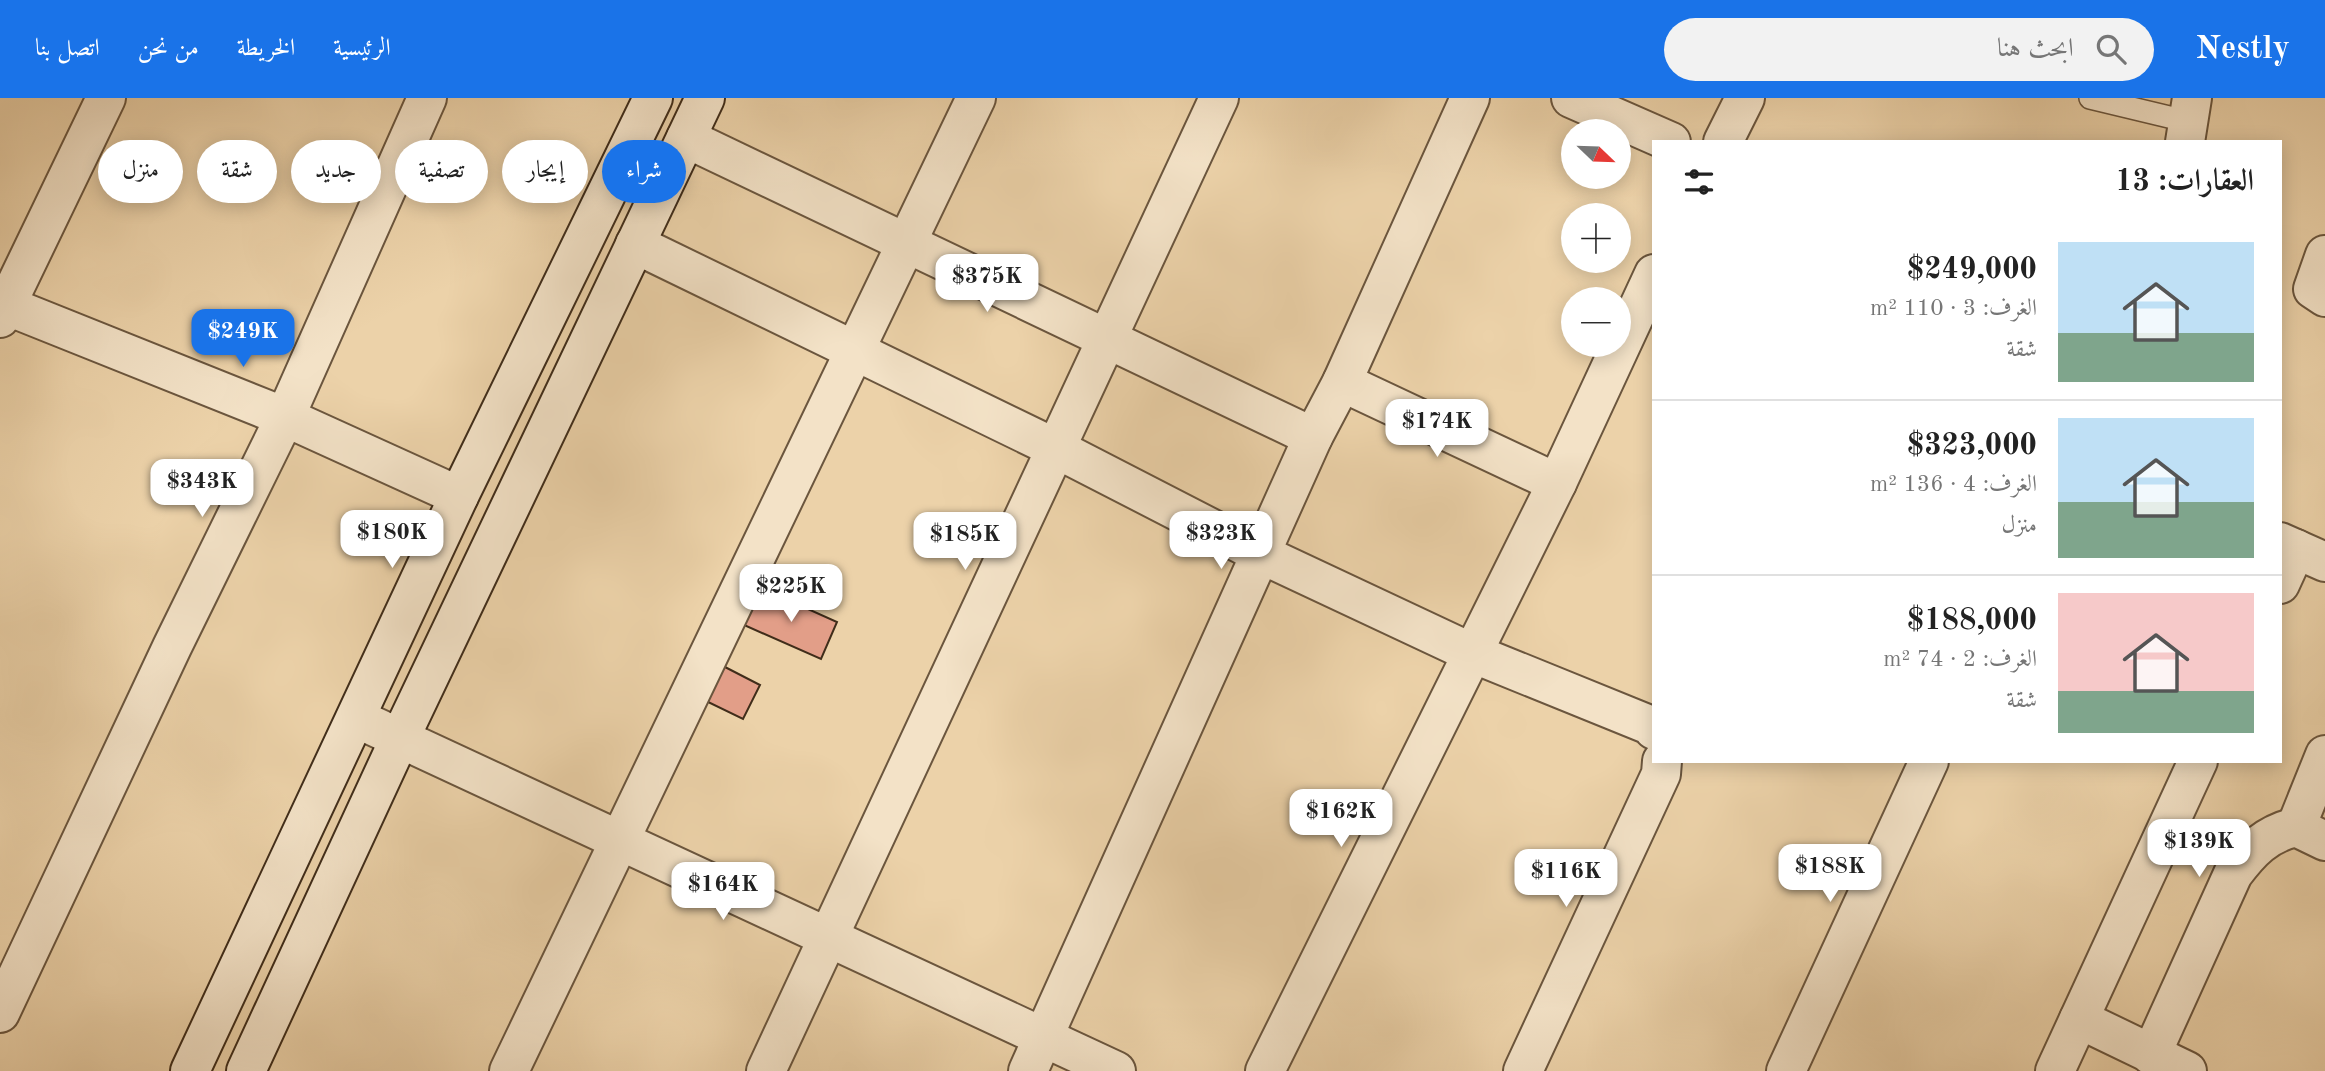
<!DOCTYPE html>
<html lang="ar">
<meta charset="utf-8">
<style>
:root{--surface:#fff;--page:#f2f2f2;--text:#222;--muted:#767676;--line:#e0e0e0;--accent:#1a73e8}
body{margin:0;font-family:"Old Standard TT",Amiri,serif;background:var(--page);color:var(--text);direction:rtl;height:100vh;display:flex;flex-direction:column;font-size:26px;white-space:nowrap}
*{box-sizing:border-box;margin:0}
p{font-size:23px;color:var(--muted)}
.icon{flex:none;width:38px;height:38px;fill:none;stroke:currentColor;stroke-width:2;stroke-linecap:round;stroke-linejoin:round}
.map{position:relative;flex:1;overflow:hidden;direction:ltr}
.sheet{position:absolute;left:1652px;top:42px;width:630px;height:623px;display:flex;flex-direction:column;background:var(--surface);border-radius:0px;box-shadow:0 4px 18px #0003;direction:rtl}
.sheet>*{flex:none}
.banner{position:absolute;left:21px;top:42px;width:665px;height:63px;direction:rtl;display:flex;gap:14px}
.needle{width:46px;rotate:113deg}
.fabs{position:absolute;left:1561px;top:21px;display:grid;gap:14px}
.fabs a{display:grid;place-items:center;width:70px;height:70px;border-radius:50%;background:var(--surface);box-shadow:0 4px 18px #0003;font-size:35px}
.price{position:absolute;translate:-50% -60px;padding:0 16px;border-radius:14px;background:#fff;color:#222;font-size:23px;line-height:46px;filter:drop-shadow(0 2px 4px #0008)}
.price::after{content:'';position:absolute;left:50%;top:42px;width:21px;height:16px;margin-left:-10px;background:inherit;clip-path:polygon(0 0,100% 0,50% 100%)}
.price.current{background:var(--accent);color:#fff}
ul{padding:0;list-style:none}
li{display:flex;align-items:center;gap:21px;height:175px;padding:0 28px}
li+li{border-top:2px solid var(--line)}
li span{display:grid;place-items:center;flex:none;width:196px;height:140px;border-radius:0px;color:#555}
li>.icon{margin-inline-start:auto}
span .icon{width:84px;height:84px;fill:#fffc;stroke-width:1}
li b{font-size:30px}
h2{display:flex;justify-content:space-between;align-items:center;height:84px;padding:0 28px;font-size:30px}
.chip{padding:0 24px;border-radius:32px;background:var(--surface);box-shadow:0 4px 18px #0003;font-size:24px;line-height:63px}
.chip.current{background:var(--accent);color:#fff}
header{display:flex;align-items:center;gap:42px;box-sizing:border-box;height:98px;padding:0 35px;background:var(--accent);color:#fff}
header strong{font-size:33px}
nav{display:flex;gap:38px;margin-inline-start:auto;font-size:24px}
.search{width:490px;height:63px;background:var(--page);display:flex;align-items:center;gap:18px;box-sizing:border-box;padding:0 24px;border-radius:38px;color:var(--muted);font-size:26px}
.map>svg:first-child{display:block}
.building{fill:#e29e88;stroke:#402d1a;stroke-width:2}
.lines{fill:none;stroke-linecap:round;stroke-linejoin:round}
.lane-casing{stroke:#6b563e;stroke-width:24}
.street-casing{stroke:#6b563e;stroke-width:42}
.secondary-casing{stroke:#402d1a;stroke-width:42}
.lane{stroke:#f3e2c7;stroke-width:21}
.street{stroke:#f3e2c7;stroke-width:38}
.secondary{stroke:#f3e2c7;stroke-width:38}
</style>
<header>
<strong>Nestly</strong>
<div class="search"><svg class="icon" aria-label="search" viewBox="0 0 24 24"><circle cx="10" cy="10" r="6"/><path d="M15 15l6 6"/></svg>ابحث هنا</div>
<nav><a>الرئيسية</a><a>الخريطة</a><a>من نحن</a><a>اتصل بنا</a></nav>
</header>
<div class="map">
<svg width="2325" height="973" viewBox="0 0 2325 973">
<rect width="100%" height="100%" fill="#ecd2a9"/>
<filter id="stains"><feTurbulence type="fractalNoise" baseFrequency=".00286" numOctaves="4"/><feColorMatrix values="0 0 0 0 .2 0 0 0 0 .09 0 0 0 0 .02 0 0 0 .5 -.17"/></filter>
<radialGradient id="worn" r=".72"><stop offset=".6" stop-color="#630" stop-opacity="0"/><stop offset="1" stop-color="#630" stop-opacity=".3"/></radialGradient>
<g class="building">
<path d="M761,490L837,524L821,561L744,527Z"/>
<path d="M723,568L760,587L743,621L706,603Z"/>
</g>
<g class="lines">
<defs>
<path id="lane" d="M2090,0L2190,24"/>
<g id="street">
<path d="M1571,0L1671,44"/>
<path d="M686,40L1313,339"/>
<path d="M1723,44L1745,0"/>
<path d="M2185,44L2192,0"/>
<path d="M635,146L1055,350L1261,456L1472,555L1652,628L1654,632"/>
<path d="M2325,157L2313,191L2325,199"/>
<path d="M0,205L285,319L459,398"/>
<path d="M0,220L106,0"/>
<path d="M1342,284L1557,385"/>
<path d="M2280,444L2325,464"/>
<path d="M2280,486L2296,451"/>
<path d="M356,620L1116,973"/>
<path d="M2296,729L2325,657"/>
<path d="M0,915L172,549L285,319L427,0"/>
<path d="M2079,921L2187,973"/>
<path d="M2151,957L2233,776C2251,752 2266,736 2296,729L2325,743"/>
<path d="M509,973L976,0"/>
<path d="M766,973L1219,0"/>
<path d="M1028,973L1313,339L1342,284L1470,0"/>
<path d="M1265,973L1557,385L1654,176"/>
<path d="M1523,973L1661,676L1662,663"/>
<path d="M1786,973L1929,663"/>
<path d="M2055,973L2198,663"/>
</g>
<g id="secondary">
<path d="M190,973L459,398L653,0"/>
<path d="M246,973L400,640L705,0"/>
</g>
</defs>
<use href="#lane" class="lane-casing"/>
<use href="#street" class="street-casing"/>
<use href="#secondary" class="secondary-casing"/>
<use href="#lane" class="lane"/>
<use href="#street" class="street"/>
<use href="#secondary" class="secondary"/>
</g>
<rect width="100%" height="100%" filter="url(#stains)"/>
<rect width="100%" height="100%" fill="url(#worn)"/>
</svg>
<div class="fabs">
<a><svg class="needle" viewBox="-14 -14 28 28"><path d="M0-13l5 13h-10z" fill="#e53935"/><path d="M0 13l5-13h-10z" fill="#767676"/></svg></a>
<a>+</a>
<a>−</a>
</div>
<b class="price" style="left:987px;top:216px">$375K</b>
<b class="price current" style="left:243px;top:271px">$249K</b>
<b class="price" style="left:1437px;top:361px">$174K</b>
<b class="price" style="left:202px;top:421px">$343K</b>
<b class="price" style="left:392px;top:472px">$180K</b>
<b class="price" style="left:1221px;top:473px">$323K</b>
<b class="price" style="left:965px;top:474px">$185K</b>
<b class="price" style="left:791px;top:526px">$225K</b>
<b class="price" style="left:1341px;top:751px">$162K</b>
<b class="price" style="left:2199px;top:781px">$139K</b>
<b class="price" style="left:1830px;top:806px">$188K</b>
<b class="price" style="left:1566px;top:811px">$116K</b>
<b class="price" style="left:723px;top:824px">$164K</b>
<div class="banner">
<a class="chip current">شراء</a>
<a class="chip">إيجار</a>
<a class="chip">تصفية</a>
<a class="chip">جديد</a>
<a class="chip">شقة</a>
<a class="chip">منزل</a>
</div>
<section class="sheet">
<h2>العقارات: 13<svg class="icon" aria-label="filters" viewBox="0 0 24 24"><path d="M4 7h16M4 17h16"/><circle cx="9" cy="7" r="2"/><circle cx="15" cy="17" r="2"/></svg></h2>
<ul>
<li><span style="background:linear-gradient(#bfe0f5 65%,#7fa58c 0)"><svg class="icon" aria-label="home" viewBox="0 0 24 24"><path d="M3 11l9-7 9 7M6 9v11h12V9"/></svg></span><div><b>$249,000</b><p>الغرف: 3 · 110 m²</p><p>شقة</p></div></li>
<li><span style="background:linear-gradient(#bfe0f5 60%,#7fa58c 0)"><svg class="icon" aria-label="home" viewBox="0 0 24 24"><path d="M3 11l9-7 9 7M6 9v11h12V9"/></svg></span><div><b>$323,000</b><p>الغرف: 4 · 136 m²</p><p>منزل</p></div></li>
<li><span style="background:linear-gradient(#f6c9c9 70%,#7fa58c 0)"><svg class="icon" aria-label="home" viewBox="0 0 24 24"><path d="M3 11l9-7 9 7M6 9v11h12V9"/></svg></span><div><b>$188,000</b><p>الغرف: 2 · 74 m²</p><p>شقة</p></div></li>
</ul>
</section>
</div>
